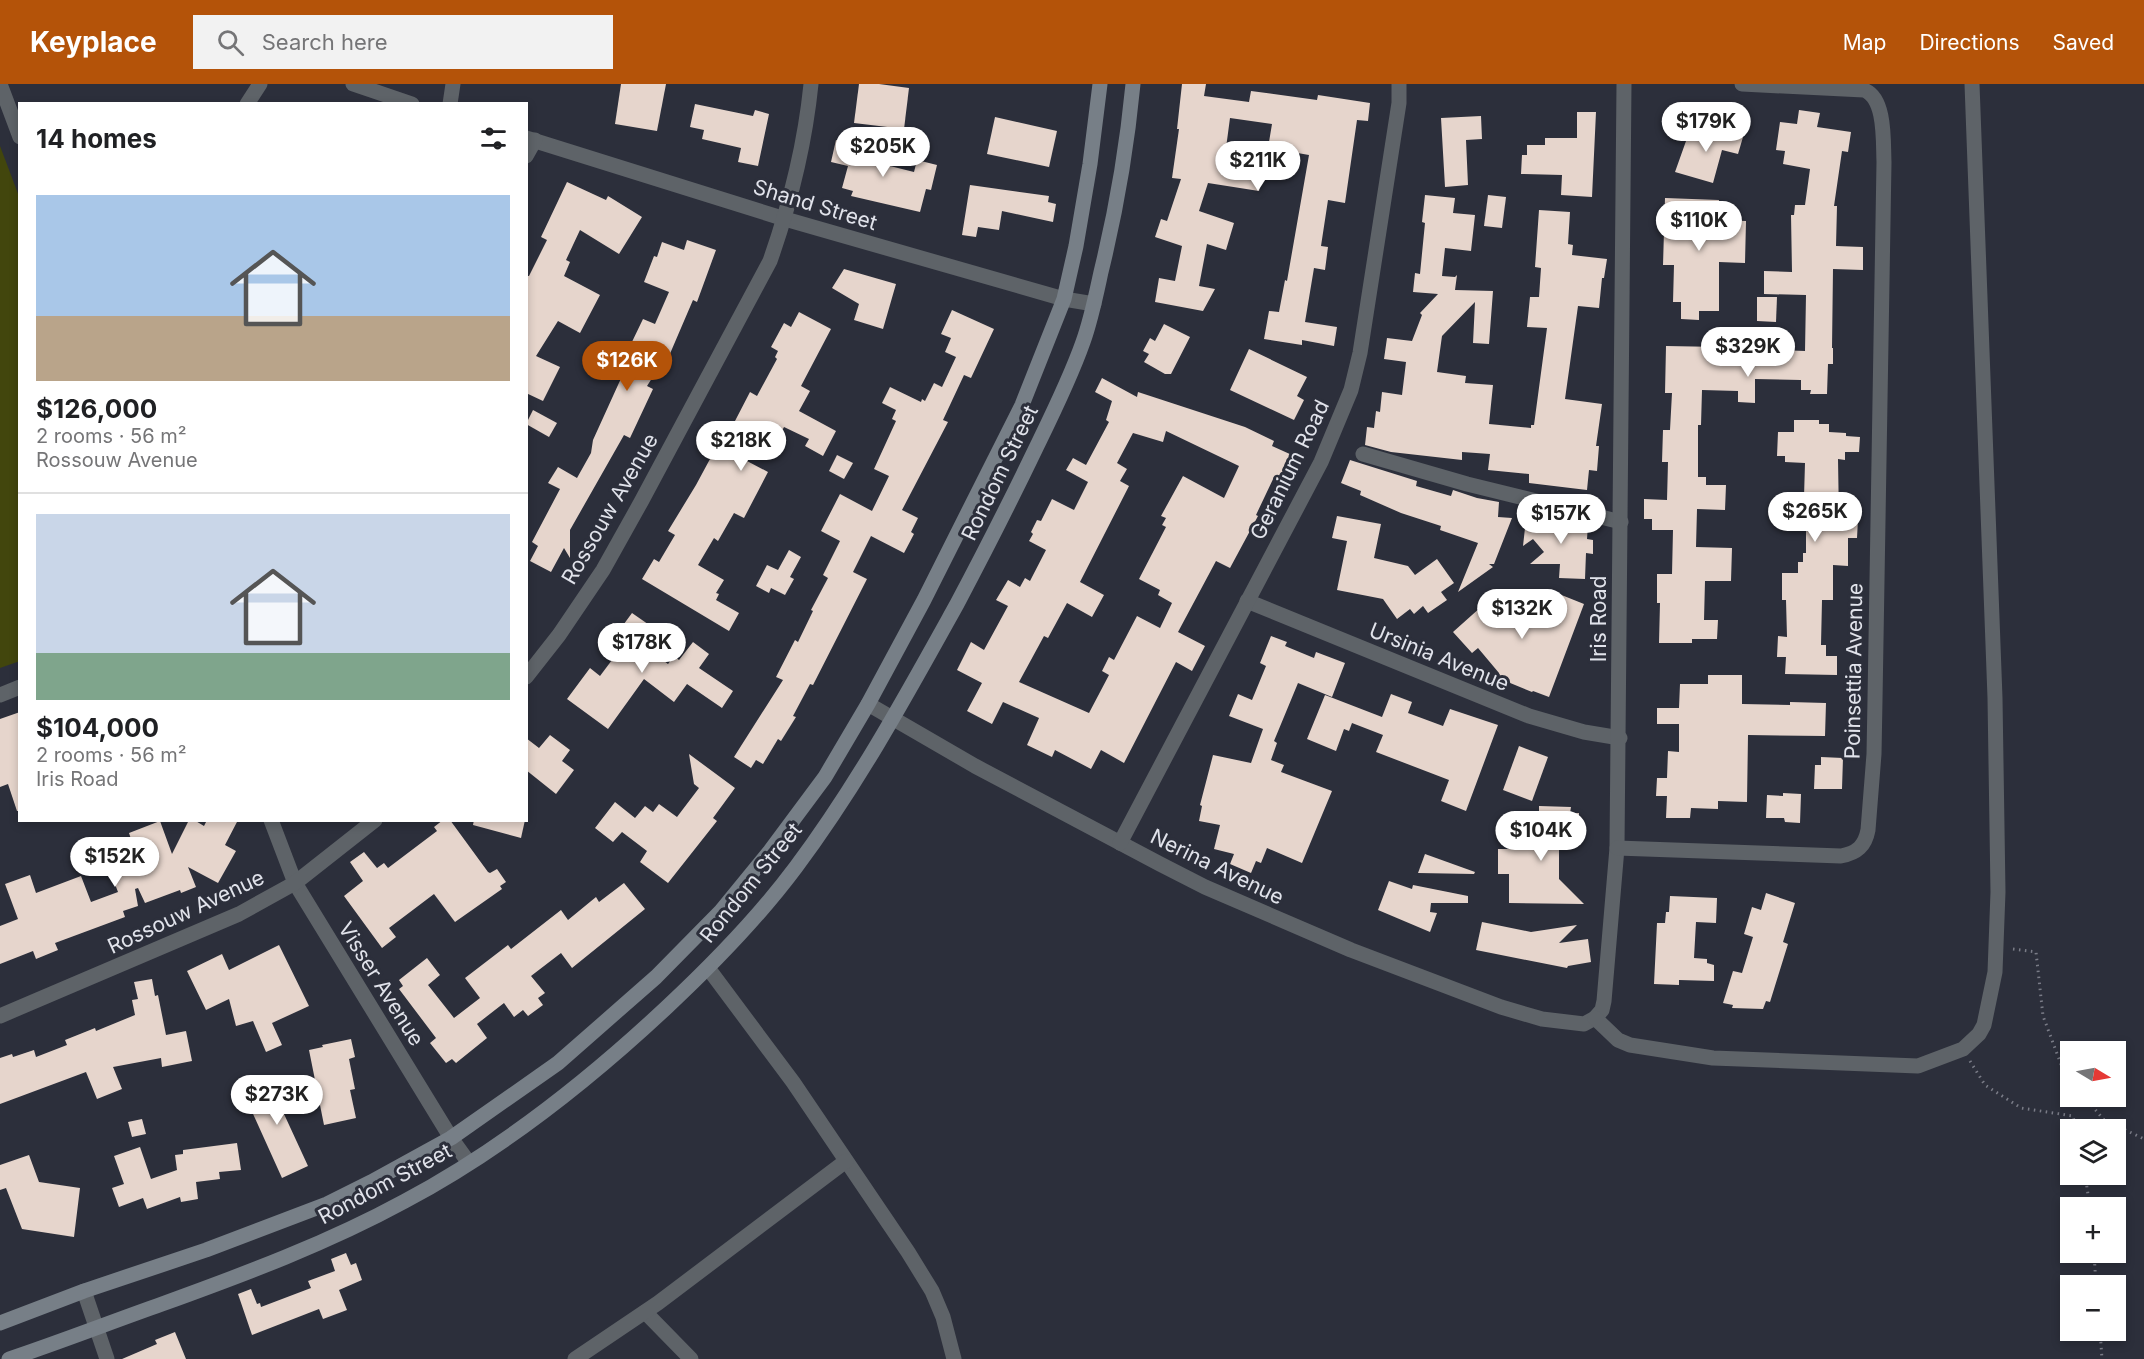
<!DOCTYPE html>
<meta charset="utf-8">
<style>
:root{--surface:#fff;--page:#f2f2f2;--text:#202124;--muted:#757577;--line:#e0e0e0;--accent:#b45309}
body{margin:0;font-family:Inter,sans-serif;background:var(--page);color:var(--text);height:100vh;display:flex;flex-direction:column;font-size:22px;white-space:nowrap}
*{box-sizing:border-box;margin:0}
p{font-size:20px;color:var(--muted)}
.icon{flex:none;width:33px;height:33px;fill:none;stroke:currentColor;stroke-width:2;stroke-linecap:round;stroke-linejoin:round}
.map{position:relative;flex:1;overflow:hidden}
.drawer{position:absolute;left:18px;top:18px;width:510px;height:720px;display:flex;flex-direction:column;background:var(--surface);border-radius:0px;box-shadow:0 3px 9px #0003}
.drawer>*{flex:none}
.needle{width:39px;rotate:100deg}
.tools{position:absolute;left:2060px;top:957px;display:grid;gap:12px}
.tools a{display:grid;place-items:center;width:66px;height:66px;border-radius:0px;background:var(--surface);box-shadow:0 3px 9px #0003;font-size:30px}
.price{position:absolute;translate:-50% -51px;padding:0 14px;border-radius:21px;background:#fff;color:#222;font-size:20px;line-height:39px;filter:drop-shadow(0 2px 3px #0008)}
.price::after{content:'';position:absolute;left:50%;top:36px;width:18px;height:14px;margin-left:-9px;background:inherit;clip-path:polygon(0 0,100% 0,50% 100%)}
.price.selected{background:var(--accent);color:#fff}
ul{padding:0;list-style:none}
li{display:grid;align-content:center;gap:12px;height:318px;padding:0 18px}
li+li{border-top:2px solid var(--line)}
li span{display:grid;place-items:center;height:186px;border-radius:0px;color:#555}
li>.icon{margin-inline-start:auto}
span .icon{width:108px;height:108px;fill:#fffc;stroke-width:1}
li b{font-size:26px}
h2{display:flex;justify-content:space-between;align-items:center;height:72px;padding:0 18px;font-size:26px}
header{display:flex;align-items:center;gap:36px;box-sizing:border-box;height:84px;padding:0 30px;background:var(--accent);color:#fff}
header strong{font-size:28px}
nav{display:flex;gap:33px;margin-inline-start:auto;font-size:21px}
.search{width:420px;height:54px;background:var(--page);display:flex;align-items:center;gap:15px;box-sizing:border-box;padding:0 21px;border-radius:0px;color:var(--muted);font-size:22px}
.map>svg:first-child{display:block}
.green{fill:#42460d}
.building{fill:#e6d5cc;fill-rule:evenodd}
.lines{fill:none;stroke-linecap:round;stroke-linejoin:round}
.path{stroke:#7a7c87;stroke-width:3;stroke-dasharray:1.5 4.5;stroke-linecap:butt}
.street{stroke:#5e6368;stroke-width:15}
.secondary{stroke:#777f87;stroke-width:15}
.labels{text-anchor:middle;stroke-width:6;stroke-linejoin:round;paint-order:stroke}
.street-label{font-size:21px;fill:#e1e3eb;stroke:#2c2f3b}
</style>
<header>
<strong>Keyplace</strong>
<div class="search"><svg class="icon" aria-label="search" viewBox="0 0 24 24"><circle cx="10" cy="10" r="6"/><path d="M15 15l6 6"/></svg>Search here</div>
<nav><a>Map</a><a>Directions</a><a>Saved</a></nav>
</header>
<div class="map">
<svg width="2144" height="1275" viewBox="0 0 2144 1275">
<rect width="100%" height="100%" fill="#2c2f3b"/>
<path class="green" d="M0,62L20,115V577L0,584Z"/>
<g class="building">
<path d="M621,0H666L657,47L615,40Z"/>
<path d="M859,0H879L909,4L904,45L854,39Z"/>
<path d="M1182,0H1206L1204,12L1249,18L1251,7L1317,16L1318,11L1370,19L1368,37L1357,36L1345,119L1328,116L1321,162L1328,163L1325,186L1314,184L1305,238L1337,243L1334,262L1302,256V261L1264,255L1269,227L1279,228L1285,196L1287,197L1309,71L1268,64L1272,40L1230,34L1226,64L1238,66L1237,74L1265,79L1259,107L1208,99L1199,127L1234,139L1226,166L1207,160L1199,202L1215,205L1203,227L1155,218L1159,194L1175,197L1182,162L1155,153L1161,135L1167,137L1181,95L1172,94L1179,45H1177Z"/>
<path d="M695,20L753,32L755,26L769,30L758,82L738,78L741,64L702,55L704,46L690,43Z"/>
<path d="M1799,26L1820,29L1817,43L1851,48L1848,68L1842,67L1834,122H1837L1836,162L1863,163V186L1833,185L1832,264H1833V280H1828L1827,310H1810L1811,306H1801V296L1755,295V319L1738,318V307L1702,306L1701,341H1698V393H1706V401H1726L1725,426L1697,425L1696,463L1732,464L1731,497H1705L1704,536H1718L1717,555H1692V559H1659L1660,519H1657V490H1672L1673,446H1652V435H1644V415L1667,416L1668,378H1662L1663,346H1670L1672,309H1665L1666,262L1776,264V266L1805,267L1806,211L1764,210V187L1792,188L1791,131H1794L1795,121H1805L1810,85L1783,80L1785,67L1776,66L1780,38L1797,40Z"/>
<path d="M1577,28H1596L1592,113L1561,111L1562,91L1521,90L1522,71H1527V61H1545V54H1577Z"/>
<path d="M1481,32L1482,55L1466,56L1468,101L1445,103L1441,34Z"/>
<path d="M995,33L1057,47L1049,83L987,70Z"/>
<path d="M1691,43L1710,49L1711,44L1743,53L1738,70L1722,66L1713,99L1675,88Z"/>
<path d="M836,56L854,60L853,65L888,74L886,81L914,88L917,76L937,81L931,106L926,105L920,128L851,112L853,107L842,104L848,82L831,78Z"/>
<path d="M567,98L606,116L608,112L642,133L619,170L580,146L566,176L570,178L564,192L600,211L580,249L558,237L536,272L560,283L543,317L526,309V192H529L547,156L541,153Z"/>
<path d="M970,101L1049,112L1048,118L1056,120L1053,138L1002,127L999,146L978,143L976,153L962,151Z"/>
<path d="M1425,111L1455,114L1453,129L1475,131L1471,167L1445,164L1442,192L1455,193L1457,191L1455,206L1493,207L1489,260L1473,259L1475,218L1442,252L1437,288L1466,292L1465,299L1493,301L1489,340L1531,344V341H1534L1547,244L1527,243L1530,213H1539L1541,184L1535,183L1539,126L1570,128L1568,160L1573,161L1572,171L1607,175L1604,194H1602L1599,224L1578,222L1565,315L1602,320L1596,362H1599L1597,387L1589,386L1587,406L1529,399V390L1488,386L1490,370L1462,368V376L1391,368L1365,361L1367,343L1374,344L1376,327L1380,328L1382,308L1402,311L1406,278L1384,275L1387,254L1412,257L1422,231L1420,229L1438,210L1413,208L1415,189L1420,190L1425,139L1422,138Z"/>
<path d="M1488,111L1506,113L1502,144L1484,142Z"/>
<path d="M1665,114L1719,116L1718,136L1746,137L1745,179L1719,178V227H1699V236L1681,235V218H1673L1674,181H1663Z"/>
<path d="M687,156L716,166L697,218L693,216L669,272L667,271L647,302L653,305L630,354L624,351L570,446V474L564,464L551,488L530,477L538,462L532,458L560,405L548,399L558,383L577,394L591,369L593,356L628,279L626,278L635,264L630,262L643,235L655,240L669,208L644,198L654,172L657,173L662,158L684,166Z"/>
<path d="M844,185L896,200L883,245L854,236L859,220L832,204Z"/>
<path d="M1757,213H1777L1776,238L1757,237Z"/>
<path d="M952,226L994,245L971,294L964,291L943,336L948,338L902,426L918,434L911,448L914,450L904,469L871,452L853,488L867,495L813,601L810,600L793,632L796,633L781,657L778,655L763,680L756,676L751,684L734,673L783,596L776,593L795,556L798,558L813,527L811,526L828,494L823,491L840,457L821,447L840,410L872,427L889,392L874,385L896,337L892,335L896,326L882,319L890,303L921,318L922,315L925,317L934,299L942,303L956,273L945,268L951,254L941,250Z"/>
<path d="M799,228L831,245L801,302L810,307L799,327L836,347L823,372L805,362L809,355L784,343L775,360L760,352L747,377L768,388L744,434L734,429L718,457L714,454L698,481L724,496L716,509L719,510L716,516L739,529L729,547L642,495L654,475L659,478L675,451L668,447L696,401L717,362L721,364L750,308L757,312L777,275L775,273L778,267L771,263L784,239L791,243Z"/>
<path d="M1164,240L1190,253L1171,290H1165L1144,278L1149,270L1143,267L1150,254L1155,257Z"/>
<path d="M1249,265L1307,293L1297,312L1304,316L1294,336L1230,306Z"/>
<path d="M1102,294L1137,313L1138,308L1245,343L1274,357L1272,362L1292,371L1280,396L1274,393L1256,431L1258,432L1230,484L1216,477L1178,548L1205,562L1192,587L1176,578L1124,679L1101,666L1091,685L1055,666L1052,673L1027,661L1039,634L1003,618L992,640L967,627L982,599L957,586L971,558L984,566L1008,522L996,516L1008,496L1020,503L1025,494L1030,497L1046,466L1029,457L1033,450L1031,448L1037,436L1041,437L1052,415L1074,426L1088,398L1066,386L1073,374L1086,381L1109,338L1106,336L1112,317L1095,308ZM1166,347L1239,382L1224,414L1183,392L1161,432L1166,434L1162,441L1166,443L1139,495L1160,506L1158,511L1172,519L1160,544L1137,532L1114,576L1109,573L1102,587L1109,591L1089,629L1019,598L1044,552L1048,554L1067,519L1092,533L1104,511L1080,498L1129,402L1120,397L1127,385L1117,379L1133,349L1163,358Z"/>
<path d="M533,326L557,339L549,353L526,340Z"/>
<path d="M1794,336H1819V340H1829V348L1846,349V352L1860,353L1859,368H1845V376L1838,375L1839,435H1858L1857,454H1848V482L1833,481V516H1822L1821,561H1826V572H1837V591L1785,590L1786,573H1777L1778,552L1787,553L1786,516H1782V489H1798V478H1803V469H1806V435H1794V412L1804,413L1805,379L1785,378V372H1777L1778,348H1794Z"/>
<path d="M837,371L853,379L844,395L829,387Z"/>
<path d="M1350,376L1417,397L1416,402L1451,412L1453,406L1477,414L1499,418L1498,433L1512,434L1494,480H1489L1493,483L1458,508L1478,459L1440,446L1441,442L1401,429L1360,411L1361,407L1341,399Z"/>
<path d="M1337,432L1381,440L1374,474L1408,482L1415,491L1437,475L1454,499L1441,508L1447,516L1428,529L1423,522L1414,530L1410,525L1397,535L1383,515L1337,506L1347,457L1332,454Z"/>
<path d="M1526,435L1573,436L1588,440L1587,455L1593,456V470L1586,469L1585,495L1559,494L1560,480H1530L1544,468L1533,455L1523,462Z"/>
<path d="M789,466L801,473L790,493L794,495L785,511L771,504L769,509L756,502L767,481L778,486Z"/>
<path d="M1500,506L1508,516L1515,510L1529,526L1549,533L1553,522L1559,524V510L1584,520L1549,613L1533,607L1532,608L1498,594L1499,589L1478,564L1472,569L1453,548Z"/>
<path d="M632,529L655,545L643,561L668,580L674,572L679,576L693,558L709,570L699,584L733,607L722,624L687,600L674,618L644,595L608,645L567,615L590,584L600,592L618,568L600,556L613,539L621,544Z"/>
<path d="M1271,552L1287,558L1285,562L1314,574L1316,568L1345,579L1332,613L1298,599L1274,657L1277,659L1271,676L1284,681L1281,688L1332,707L1302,779L1267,764L1261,779L1256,777L1251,789L1230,780L1234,770L1214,765L1220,741L1199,737L1202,722L1200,721L1213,671L1251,679L1263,645L1229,632L1238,610L1252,616L1266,582L1260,579Z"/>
<path d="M1708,591H1742V620L1790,621V618L1826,619L1825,652L1748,651L1747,718L1718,717V725L1691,724L1690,734H1666L1667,712H1656L1657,694H1667L1668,667L1679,668V640H1657V624H1679L1680,600H1708Z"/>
<path d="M1391,610L1412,618L1408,629L1443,642L1450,625L1498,641L1466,727L1441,717L1449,696L1376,668L1383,651L1352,639L1349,647L1344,645L1336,667L1307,655L1325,611L1382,633Z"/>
<path d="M20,628V727H17L8,700L0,703V635Z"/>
<path d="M550,651L570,666L562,677L574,686L556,710L526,686V654L539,664Z"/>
<path d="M1519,662L1548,673L1532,717L1503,706Z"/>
<path d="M689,670L735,704L713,734L717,737L668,799L640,778L647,767L622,748L613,758L595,744L615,718L635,734L645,722L653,728L659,720L677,733L699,704L694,700Z"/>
<path d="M1821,673L1843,674L1842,705H1814L1815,681H1821Z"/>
<path d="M1783,709L1801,710L1800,739L1785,738L1784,734H1766L1767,711L1783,712Z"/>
<path d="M1539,722L1571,723L1570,729H1579V752H1559V795L1584,820L1509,819V790H1498V765H1539Z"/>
<path d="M189,736H194L204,742L207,736H238L225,761L236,767L218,799L188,783L196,803L181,809L180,806L145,819L138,804L135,805L138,822L123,827L125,833L55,859L58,866L36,875L33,867L0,880V842L18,835L5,800L30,791L36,809L81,792L91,818L118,808L110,787L131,779L126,764L133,761L129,749L160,737L172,770Z"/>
<path d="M443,736H450L488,788L490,789L497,785L506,798L500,802L502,805L455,838L434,810L389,844L396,853L382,864L344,812L363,797L350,778L364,768L377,784L384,779L388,784L437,747L434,743Z"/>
<path d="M474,736H525L521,754L473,741Z"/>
<path d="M1425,770L1475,788L1474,790L1418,789Z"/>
<path d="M1389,797L1412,805L1413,801L1468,812V819H1431L1430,828L1437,829L1430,848L1378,826Z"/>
<path d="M624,799L645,825L572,884L561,869L531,892L545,909L538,914L543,921L528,932L523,926L514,933L504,919L477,940L487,954L456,979L452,975L446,979L430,959L436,954L399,905L403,902L399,896L427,874L440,891L428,901L454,934L480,914L465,894L508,861L511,865L561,826L568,836L596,813L599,818Z"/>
<path d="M1766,809L1795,819L1783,858L1788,860L1770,918L1766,917L1763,925L1732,924L1733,921L1723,919L1733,887L1742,889L1753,853L1744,850L1752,823L1761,826Z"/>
<path d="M1670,812L1717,814L1716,839L1696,838L1694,874L1707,875V879L1714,881V897L1679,896V901L1654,900L1657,839H1665L1666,828H1669Z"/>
<path d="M1482,838L1531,848L1577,841L1559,859L1588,855L1591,878L1568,882L1567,884L1476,866Z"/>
<path d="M279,861L309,922L272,939L282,961L266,968L253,937L236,942L229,915L206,926L187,887L222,870L229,886Z"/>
<path d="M152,895L155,912L158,911L166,951L186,947L192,977L162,983L161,974L113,983L122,1005L97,1015L86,988L0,1020V974L12,970L13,973L34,966L36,973L67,961L65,956L95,944L96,947L135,931L132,916L138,915L134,898Z"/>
<path d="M351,955L355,973L349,975L355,1005L350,1006L356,1034L324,1041L309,966L323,963L322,961Z"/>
<path d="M287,992L295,1009L278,1017L308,1082L282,1094L245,1012Z"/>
<path d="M142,1035L146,1050L132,1053L128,1038Z"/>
<path d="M237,1059L241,1086L219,1088L220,1095L196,1098L198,1115L181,1118L180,1113L147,1125L143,1114L119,1123L112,1104L124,1100L114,1072L140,1063L151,1095L177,1086L175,1071L183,1070V1066Z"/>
<path d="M29,1071L39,1098L80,1104L74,1153L22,1145L6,1104L0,1106V1081Z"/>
<path d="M346,1169L351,1181L356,1179L362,1196L339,1206L347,1226L323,1235L319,1225L252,1251L238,1210L251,1205L257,1220L260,1219L261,1223L311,1204L308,1197L335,1187L331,1175Z"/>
<path d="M175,1248L186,1275H122L157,1260L155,1256Z"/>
</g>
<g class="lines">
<g class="path">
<path d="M2013,865L2036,868L2043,932L2065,991L2070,997"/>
<path d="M1970,977L1985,1001L2021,1024L2073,1032L2076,1046"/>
<path d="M2084,1012L2103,1035L2144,1055"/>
<path d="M2085,1090L2090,1124"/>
<path d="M2094,1168L2096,1202"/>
<path d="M2100,1246L2102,1275"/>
</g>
<g class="street">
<path d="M0,0L20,53"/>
<path d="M353,0L412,20"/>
<path d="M247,20L260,0"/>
<path d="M450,20L453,0"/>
<path d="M526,54L785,135L1064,215L1094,220"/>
<path d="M526,72L535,56"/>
<path d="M1363,370L1467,400L1621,438"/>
<path d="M1247,517L1529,632L1584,648L1620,654"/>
<path d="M526,593L559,551L603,486L641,418L770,177C790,120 805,60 811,0"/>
<path d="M0,611L20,603"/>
<path d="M868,620L975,682L1160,780L1205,803L1351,866L1501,923L1542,935L1584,940L1595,934L1602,926L1604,917L1617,764L1624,0"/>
<path d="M271,736L295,799L451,1054L469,1079"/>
<path d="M1120,759L1321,378L1351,306L1360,269L1399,19V0"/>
<path d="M1617,764L1841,772C1857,769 1865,762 1868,746L1874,670L1875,616L1884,78C1883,58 1886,14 1864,6L1742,0"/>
<path d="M708,884L793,998L908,1168L932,1207L943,1233L954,1275"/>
<path d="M0,932L239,830L295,799L375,736"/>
<path d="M1595,934L1618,956L1630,961L1713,974L1918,982L1963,965L1979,950L1984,941L1995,888L1998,808L1995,614L1972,0"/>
<path d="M84,1207L107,1275"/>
<path d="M645,1228L691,1275"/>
<path d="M575,1275L658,1219L846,1077"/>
</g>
<g class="secondary">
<path d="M0,1239L84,1207L206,1166L327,1120L371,1098L451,1054L558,979L656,893L721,827L770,767L825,693L868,620L924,516L1022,321L1064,215L1076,162L1090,80L1100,0"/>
<path d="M9,1275C60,1258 111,1238 162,1220C245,1190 328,1159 405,1117C501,1066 588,997 667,923C713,880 758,834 796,783C858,700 907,610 957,520C984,469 1010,418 1035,366C1052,331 1070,295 1083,258C1091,236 1096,211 1101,188C1116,127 1127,63 1133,0"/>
</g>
</g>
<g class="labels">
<g class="street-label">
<text transform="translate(815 121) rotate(17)" y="7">Shand Street</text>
<text transform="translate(1290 386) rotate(-64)" y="7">Geranium Road</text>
<text transform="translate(1000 389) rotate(-64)" y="7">Rondom Street</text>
<text transform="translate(610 425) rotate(-60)" y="7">Rossouw Avenue</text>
<text transform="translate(1599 535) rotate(-90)" y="7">Iris Road</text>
<text transform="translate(1439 573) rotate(22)" y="7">Ursinia Avenue</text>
<text transform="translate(1854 587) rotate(-89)" y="7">Poinsettia Avenue</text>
<text transform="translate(1217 783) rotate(26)" y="7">Nerina Avenue</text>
<text transform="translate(751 799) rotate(-51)" y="7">Rondom Street</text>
<text transform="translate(186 828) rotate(-25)" y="7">Rossouw Avenue</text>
<text transform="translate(381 900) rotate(58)" y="7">Visser Avenue</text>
<text transform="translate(385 1100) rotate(-28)" y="7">Rondom Street</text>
</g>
</g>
</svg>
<div class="tools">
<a><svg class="needle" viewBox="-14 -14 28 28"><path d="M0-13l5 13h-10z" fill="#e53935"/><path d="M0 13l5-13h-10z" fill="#757577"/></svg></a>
<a><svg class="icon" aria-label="layers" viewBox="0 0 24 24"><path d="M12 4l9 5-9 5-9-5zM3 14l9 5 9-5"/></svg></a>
<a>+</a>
<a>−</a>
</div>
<b class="price" style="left:1706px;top:69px">$179K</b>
<b class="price" style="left:883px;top:94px">$205K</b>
<b class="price" style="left:1258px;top:108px">$211K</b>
<b class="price" style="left:1699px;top:168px">$110K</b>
<b class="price" style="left:1748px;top:294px">$329K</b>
<b class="price selected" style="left:627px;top:308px">$126K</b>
<b class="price" style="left:741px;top:388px">$218K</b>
<b class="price" style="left:1815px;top:459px">$265K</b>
<b class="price" style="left:1561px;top:461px">$157K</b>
<b class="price" style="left:1522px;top:556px">$132K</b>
<b class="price" style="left:642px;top:590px">$178K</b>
<b class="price" style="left:1541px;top:778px">$104K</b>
<b class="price" style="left:115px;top:804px">$152K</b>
<b class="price" style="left:277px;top:1042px">$273K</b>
<section class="drawer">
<h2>14 homes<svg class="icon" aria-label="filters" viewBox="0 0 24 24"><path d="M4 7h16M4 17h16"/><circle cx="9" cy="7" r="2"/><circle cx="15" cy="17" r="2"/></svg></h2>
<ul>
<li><span style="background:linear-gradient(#a9c7e8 65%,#b9a48a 0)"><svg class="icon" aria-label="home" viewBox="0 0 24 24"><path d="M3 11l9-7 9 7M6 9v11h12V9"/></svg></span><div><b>$126,000</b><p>2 rooms · 56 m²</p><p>Rossouw Avenue</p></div></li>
<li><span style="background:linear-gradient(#c9d6e8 75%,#7fa58c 0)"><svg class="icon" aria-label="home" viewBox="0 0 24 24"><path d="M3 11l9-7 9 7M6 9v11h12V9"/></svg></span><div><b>$104,000</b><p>2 rooms · 56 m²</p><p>Iris Road</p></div></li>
</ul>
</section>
</div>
